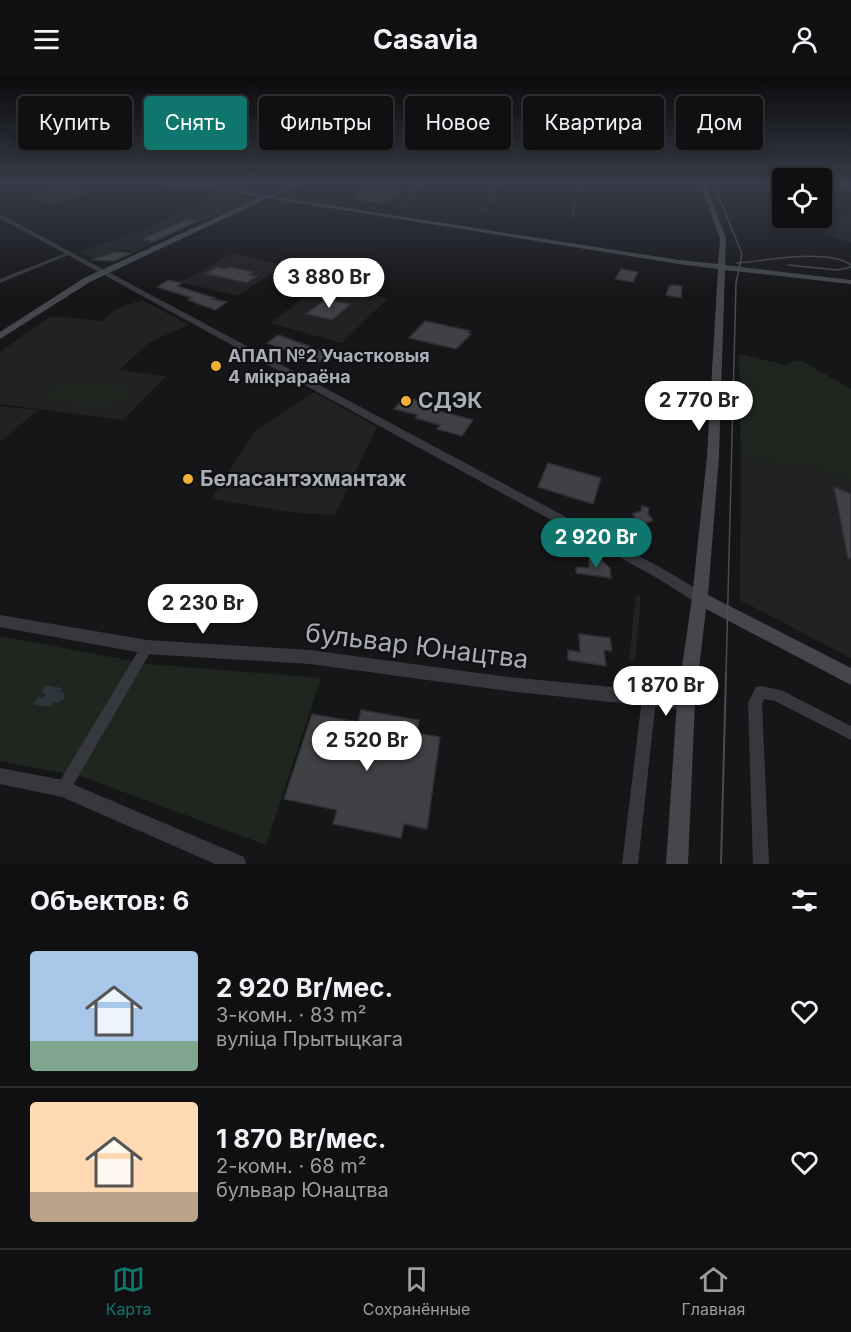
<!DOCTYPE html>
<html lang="ru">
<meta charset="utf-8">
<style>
:root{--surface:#101012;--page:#1e1e20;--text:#f1f3f6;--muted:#9c9d9f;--line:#303032;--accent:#0f766e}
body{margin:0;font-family:Inter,sans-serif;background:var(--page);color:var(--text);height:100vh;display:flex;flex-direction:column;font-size:22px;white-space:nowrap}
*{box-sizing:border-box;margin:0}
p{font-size:20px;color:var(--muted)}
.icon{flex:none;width:33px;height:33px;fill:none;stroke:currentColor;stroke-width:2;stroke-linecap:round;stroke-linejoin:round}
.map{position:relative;height:786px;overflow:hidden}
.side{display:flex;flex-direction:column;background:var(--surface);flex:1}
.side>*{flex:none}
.guide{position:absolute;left:18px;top:18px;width:816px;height:54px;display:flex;gap:12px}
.controls{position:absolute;left:772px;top:90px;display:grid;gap:12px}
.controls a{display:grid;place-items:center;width:60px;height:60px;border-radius:6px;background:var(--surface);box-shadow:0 3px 9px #0003,0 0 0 2px var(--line);font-size:30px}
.price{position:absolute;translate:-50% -51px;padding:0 14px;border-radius:21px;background:#fff;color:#222;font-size:20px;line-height:39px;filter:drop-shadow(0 2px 3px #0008)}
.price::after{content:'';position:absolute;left:50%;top:36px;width:18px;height:14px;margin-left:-9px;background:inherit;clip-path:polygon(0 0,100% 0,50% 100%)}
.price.on{background:var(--accent);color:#fff}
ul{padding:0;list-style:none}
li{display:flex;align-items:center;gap:18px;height:150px;padding:0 30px}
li+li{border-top:2px solid var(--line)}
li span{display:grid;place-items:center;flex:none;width:168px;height:120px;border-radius:6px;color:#555}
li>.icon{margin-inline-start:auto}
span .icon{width:72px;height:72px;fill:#fffc;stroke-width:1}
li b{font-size:26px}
h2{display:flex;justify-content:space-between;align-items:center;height:72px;padding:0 30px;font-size:26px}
.chip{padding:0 21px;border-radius:6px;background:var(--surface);box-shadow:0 3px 9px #0003,0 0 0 2px var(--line);font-size:21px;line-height:54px}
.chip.on{background:var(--accent);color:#fff}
header{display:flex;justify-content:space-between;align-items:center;height:78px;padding:0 30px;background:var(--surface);font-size:27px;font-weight:700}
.dock{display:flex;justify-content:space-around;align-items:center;height:84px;border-top:2px solid var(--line);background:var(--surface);font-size:16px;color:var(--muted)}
.dock a{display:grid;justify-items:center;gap:3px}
.dock .on{color:var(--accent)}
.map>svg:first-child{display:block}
.built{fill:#222225}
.green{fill:#1e261f}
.water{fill:#2c353c}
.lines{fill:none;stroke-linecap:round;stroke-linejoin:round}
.stream{stroke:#2c353c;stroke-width:1.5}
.building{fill:#404145;stroke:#303034;stroke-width:1.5}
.minor{fill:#37383d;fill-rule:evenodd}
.tertiary{fill:#37383d;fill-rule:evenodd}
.secondary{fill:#45474d;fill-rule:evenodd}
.tram-far1{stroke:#4a4c52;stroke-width:1.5}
.tram{stroke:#4a4c52;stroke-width:2}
.poi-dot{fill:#f2b134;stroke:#111113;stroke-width:2}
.labels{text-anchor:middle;stroke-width:4.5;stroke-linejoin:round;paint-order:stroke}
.far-poi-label{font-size:18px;font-weight:bold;fill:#a8adb8;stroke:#111113;text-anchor:start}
.poi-label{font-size:21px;font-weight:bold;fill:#a8adb8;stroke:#111113;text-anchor:start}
.near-street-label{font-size:26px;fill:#a8adb8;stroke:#111113}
</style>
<header><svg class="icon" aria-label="menu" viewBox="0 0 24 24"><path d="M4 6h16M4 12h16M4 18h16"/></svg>Casavia<svg class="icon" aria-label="person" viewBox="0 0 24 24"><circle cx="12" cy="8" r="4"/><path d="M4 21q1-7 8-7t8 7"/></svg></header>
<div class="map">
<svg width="851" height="786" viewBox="0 0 851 786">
<rect width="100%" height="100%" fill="#161618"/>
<g class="built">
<path d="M63,108L90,114L55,125L27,119Z"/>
<path d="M219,115L254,121L209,141H203L135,174L119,171L94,181L80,174L138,153L169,140L168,139L211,123L206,121Z"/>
<path d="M851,134V165L809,152Z"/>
<path d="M233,175L283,187L238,218L181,204Z"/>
<path d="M323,206L388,220L342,265L270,245Z"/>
<path d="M142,222L189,247L150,264L119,292L166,298L123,342L0,326V274L51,238L101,243L116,231Z"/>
<path d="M314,314L377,349L335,437L297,435L211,421L254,354Z"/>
<path d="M0,328L38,332L0,364Z"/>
<path d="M741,380L814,389L851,403V580L740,522Z"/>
<path d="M636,517L641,519L635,584L629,582Z"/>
</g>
<g class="green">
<path d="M739,276L786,287L796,282L802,283L851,311V403L814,389L741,380Z"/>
<path d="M70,303L122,308L129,314C115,338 74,324 51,322L47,316L55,308Z"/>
<path d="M0,558L148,586L321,600L266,767L86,700L0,683Z"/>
</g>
<path class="water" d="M46,607L62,610L60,614L65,615L64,621L58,625H53L50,629L33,626L38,619L43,620L46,616L41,614Z"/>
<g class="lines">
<g class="stream">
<path d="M403,129L421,105"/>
<path d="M484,135L499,105"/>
<path d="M572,140L579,105"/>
</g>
</g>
<g class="building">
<path d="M368,110L399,114L382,125L357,121L365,117L358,116Z"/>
<path d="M188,141L198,143L152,164L142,161Z"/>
<path d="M115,174L132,175L114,183L91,182Z"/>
<path d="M217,189L225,191L230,189L254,194L249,197L257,198L247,205L206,196Z"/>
<path d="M621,191L638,194L633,204L615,201Z"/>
<path d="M168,202L182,205L177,208L215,220L212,221L227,224L215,232L188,222L192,220L157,209Z"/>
<path d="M673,207L682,208L681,220L666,217L669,208Z"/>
<path d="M326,221L351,226L332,242L306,236Z"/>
<path d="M425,243L470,253L468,255L471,256L456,271L409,260Z"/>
<path d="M278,257L312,269L310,270L330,275L318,285L293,279L296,276L267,265Z"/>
<path d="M404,319L439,328L436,332L473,342L462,358L437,351L440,347L415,340L418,337L394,331Z"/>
<path d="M548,385L601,400L593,426L538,409Z"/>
<path d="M834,409L851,416V480L848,481Z"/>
<path d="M642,428L649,430L648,436L653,442L645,446L644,450L637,447L638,443L632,436L641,433Z"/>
<path d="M589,481L601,482L610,490L611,500L576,495V489L589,490Z"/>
<path d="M579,556L610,560L612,573L604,572L606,588L568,582V572L580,574Z"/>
<path d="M361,632L419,642L417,655L440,659L427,751L404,746L401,760L333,746L337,732L284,721L312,636L358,644Z"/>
</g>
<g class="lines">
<g class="minor">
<path d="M198,105H206L249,110L247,111Z"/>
<path d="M302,105H306L269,119L266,118Z"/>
<path d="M68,174L73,175L0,205V201Z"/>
<path d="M147,563L151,565L153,569L151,573L68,716L63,718L58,716L56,711L58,706L143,565Z"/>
<path d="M761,608L781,612L851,648V662L775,623L764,621L762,626L769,786H753L748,625L756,609Z"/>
<path d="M649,614L654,616L656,621L638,786H622L642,621L644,616Z"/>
</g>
<g class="tertiary">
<path d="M0,136L667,493L705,516L707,520L705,524L700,526L695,524L659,501L0,140Z"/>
<path d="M0,537L147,562L310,572L508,599L686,616L691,619L694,624L691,629L686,632L508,613L310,586L147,576L0,549Z"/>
<path d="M0,690L63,702L244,779L246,786H215L62,719L0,706Z"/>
</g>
<g class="secondary">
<path d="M163,105H189L679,182L718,186L720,161L700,105H705L726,161L725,187L851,202V206L725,192L719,378L708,517L851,590V607L706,531L695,624L688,786H666L677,624L692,520L707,378L718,191L679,186L268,120L90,204L0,261V254L84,200L261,119L192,108L189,110L165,107Z"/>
<path d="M831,105H838L851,108V112Z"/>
</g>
<g class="tram-far1">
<path d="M713,105L742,176L736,205L726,596"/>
<path d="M737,185C768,183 825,170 851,187"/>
<path d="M788,187L838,192L851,189"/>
</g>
<path class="tram" d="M721,786L726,595"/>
</g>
<linearGradient id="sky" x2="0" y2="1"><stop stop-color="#0c0c0d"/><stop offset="0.49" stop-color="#363c48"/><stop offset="1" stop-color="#363c48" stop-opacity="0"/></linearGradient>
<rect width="851" height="215" fill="url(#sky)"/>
<g class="poi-dot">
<circle cx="216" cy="288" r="6"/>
<circle cx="406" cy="323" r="6"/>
<circle cx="188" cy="401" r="6"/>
</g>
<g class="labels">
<g class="far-poi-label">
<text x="228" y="284">АПАП №2 Участковыя<tspan x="228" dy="21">4 мікрараёна</tspan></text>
</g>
<g class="poi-label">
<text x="418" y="330">СДЭК</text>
<text x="200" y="408">Беласантэхмантаж</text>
</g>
<g class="near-street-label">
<text transform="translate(417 568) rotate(7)" y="9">бульвар Юнацтва</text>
</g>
</g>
</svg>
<div class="controls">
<a><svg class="icon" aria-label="locate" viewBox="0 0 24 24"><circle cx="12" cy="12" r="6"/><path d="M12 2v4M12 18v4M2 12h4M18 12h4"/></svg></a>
</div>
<b class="price" style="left:329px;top:231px">3 880 Br</b>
<b class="price" style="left:699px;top:354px">2 770 Br</b>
<b class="price on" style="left:596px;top:491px">2 920 Br</b>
<b class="price" style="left:203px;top:557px">2 230 Br</b>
<b class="price" style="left:666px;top:639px">1 870 Br</b>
<b class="price" style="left:367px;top:694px">2 520 Br</b>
<div class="guide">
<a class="chip">Купить</a>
<a class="chip on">Снять</a>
<a class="chip">Фильтры</a>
<a class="chip">Новое</a>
<a class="chip">Квартира</a>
<a class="chip">Дом</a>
</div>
</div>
<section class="side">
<h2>Объектов: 6<svg class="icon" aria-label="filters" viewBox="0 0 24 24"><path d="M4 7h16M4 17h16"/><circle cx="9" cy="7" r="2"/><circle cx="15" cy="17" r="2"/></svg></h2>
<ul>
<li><span style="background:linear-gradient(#a9c7e8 75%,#7fa58c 0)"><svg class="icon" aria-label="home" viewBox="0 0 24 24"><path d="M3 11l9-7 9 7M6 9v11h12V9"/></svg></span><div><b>2 920 Br/мес.</b><p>3-комн. · 83 m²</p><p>вуліца Прытыцкага</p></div><svg class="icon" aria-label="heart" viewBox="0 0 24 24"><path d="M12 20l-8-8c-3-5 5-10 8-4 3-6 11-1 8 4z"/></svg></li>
<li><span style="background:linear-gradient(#ffd9b3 75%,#b9a48a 0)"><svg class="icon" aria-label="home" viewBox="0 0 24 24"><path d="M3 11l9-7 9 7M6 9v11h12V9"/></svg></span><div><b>1 870 Br/мес.</b><p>2-комн. · 68 m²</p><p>бульвар Юнацтва</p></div><svg class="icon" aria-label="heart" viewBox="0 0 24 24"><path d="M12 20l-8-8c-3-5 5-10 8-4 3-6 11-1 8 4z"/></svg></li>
</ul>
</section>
<nav class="dock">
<a class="on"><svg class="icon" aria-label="map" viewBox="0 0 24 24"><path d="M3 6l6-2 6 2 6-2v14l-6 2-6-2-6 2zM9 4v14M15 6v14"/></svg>Карта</a>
<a><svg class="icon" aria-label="saved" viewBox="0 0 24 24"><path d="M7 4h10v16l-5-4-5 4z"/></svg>Сохранённые</a>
<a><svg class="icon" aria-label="home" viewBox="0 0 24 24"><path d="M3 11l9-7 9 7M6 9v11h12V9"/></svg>Главная</a>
</nav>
